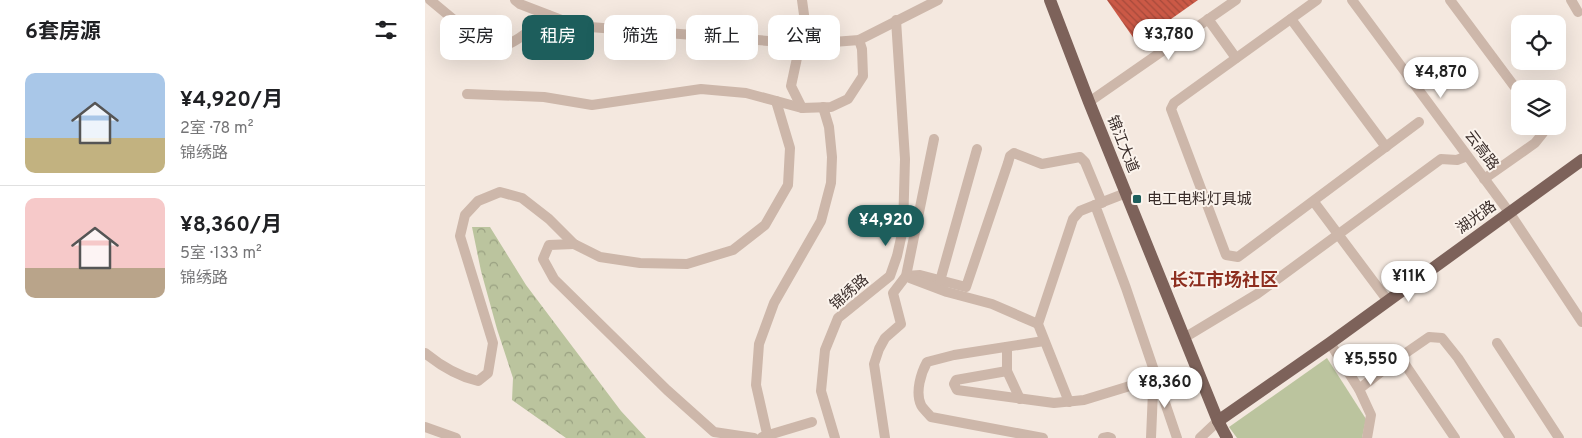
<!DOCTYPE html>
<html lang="zh">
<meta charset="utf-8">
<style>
:root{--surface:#fff;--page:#f2f2f2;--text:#202124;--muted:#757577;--line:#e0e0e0;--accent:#1d5e5c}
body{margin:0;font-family:Overpass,"Noto Sans SC",sans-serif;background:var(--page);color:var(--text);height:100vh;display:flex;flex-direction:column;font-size:19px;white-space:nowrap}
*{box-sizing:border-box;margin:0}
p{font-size:16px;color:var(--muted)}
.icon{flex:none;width:28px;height:28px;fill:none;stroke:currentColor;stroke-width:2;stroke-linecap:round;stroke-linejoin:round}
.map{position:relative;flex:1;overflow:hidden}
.details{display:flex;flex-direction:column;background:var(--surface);width:425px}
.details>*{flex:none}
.hud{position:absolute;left:15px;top:15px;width:475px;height:45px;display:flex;gap:10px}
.controls{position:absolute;left:1086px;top:15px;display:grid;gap:10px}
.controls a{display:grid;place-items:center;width:55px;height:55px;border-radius:10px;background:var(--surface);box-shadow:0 5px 20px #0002;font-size:25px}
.price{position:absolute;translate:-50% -42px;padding:0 11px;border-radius:18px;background:#fff;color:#222;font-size:16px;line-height:32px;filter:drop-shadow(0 1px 2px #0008)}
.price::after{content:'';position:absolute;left:50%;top:30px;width:15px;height:11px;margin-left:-8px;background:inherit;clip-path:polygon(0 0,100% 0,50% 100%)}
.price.selected{background:var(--accent);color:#fff}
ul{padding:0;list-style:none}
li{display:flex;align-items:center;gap:15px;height:125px;padding:0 25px}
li+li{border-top:1px solid var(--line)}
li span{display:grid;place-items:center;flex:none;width:140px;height:100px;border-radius:10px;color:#555}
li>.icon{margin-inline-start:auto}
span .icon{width:60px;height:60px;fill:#fffc;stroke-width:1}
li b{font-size:21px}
h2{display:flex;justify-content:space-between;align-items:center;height:60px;padding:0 25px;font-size:21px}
.tag{padding:0 18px;border-radius:10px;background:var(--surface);box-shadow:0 5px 20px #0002;font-size:18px;line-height:45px}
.tag.selected{background:var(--accent);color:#fff}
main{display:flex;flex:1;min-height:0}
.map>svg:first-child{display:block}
.forest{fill:url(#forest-crowns)}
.park{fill:#bbc49e}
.building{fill:url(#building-back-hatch)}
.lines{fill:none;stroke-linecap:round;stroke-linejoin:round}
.minor{stroke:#cdb7aa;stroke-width:10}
.major{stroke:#7d625a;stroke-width:12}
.poi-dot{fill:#1d5e5c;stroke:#fbf3ec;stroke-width:2}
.labels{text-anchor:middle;stroke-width:4;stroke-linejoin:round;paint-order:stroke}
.street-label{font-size:15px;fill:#3a2d2a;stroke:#fbf3ec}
.poi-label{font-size:15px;fill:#3a2d2a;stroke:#fbf3ec;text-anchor:start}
.quarter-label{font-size:18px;font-weight:bold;fill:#8d2e1f;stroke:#fbf3ec}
</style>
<main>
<section class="details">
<h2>6套房源<svg class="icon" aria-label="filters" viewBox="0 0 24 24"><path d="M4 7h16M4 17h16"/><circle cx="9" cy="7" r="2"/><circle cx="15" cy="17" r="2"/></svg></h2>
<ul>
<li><span style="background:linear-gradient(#a9c7e8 65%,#c2b280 0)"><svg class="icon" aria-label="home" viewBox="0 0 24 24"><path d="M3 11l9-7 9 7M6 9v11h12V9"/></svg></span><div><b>¥4,920/月</b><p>2室 · 78 m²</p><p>锦绣路</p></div></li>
<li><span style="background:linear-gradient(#f6c9c9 70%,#b9a48a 0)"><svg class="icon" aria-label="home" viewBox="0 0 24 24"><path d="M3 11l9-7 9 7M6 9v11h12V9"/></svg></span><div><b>¥8,360/月</b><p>5室 · 133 m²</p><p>锦绣路</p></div></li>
</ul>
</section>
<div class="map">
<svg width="1157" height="438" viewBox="0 0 1157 438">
<defs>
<pattern id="forest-crowns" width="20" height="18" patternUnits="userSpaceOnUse" patternTransform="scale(1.25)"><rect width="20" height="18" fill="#bbc49e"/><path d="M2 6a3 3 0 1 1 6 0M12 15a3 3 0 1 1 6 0" fill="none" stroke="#99a081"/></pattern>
<pattern id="building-back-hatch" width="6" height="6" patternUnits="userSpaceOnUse" patternTransform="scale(1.25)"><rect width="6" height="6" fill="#cb5946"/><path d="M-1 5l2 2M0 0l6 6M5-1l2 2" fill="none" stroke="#a64a3b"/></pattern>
</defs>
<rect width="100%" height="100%" fill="#f4e8df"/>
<path class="forest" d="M47,227H65L101,285L196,411L221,438H141L87,400L88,378L72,329L56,271Z"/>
<path class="park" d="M902,358L941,419L937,438H812L804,427Z"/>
<path class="building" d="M682,0H773L712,43Z"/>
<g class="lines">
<g class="minor">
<path d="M5,0L58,44C82,55 106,29 123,15"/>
<path d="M90,0L95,4L152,26L383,44L434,40L513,0"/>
<path d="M892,0L749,103L746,109L801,255L813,257L994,122"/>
<path d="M927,0L1084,212L1157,322"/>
<path d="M1025,0L1095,94"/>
<path d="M1146,0L1153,12"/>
<path d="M783,19L811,58"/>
<path d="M866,19L961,147"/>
<path d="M42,94L119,97L167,105L276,89L321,93L377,108L406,107L423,99L438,76L437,49L434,40"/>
<path d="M664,102L811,0"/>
<path d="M377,108L366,86L372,58L383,44L377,0"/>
<path d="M1059,179L1110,143L1118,133L1117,126"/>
<path d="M701,193L670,205L701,288L752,438"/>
<path d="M889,202L963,301"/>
<path d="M149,244L124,245L118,259L129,279L242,390L289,432L329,438"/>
<path d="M481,276L495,275L541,287L583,163L585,156L589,153L617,164L655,157L660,162L677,203"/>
<path d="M485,278L522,292L567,304L613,324"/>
<path d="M515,281L552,149"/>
<path d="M759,338L832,294L1016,159L1032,160L1042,156"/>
<path d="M905,343L934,389L946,415L942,438"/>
<path d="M1072,343L1134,438"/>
<path d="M582,347V371L595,399"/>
<path d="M0,353C16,366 32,376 53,381L63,373L68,343L35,236L40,215L53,201L75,192L97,198L124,219L149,244L175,257L215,263L262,264L308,250L340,225L363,185L365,148L351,101"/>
<path d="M975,357L1030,438"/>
<path d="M582,371L531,380L529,384L532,390L629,403L659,400L731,378"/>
<path d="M934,389L975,357L1004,337L1017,338L1033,358L1085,438"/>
<path d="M644,402L613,324L648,219L655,211L670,205"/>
<path d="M0,427L31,438"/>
<path d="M337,437L387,422"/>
<path d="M343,438L331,385L334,344L349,303L396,221L406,183L407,157L404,127L398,107"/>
<path d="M410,438L396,391L400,350L413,318L465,276L472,256L478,229L480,159L471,20"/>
<path d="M460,438L449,364L454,349L460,338L476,324L468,293L481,276L509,139"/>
<path d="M618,438L506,417C503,413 498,409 496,405C490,392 496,373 502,362L529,355L619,341"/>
<path d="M678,438L683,437L686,438"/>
<path d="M726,438L728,391L731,378"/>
<path d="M775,438L793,421"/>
</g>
<g class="major">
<path d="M625,0L664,102L793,421L802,438"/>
<path d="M793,421L905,343L1157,160"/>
</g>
</g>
<rect class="poi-dot" x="707" y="194" width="10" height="10" rx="2.5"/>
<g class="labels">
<g class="street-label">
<text transform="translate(698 144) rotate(68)" y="5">锦江大道</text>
<text transform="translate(1057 150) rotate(53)" y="5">云高路</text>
<text transform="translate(1051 217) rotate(-36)" y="5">湖光路</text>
<text transform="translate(424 292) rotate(-41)" y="5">锦绣路</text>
</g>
<g class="poi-label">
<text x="722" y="204">电工电料灯具城</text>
</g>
<g class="quarter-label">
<text x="799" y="286">长江市场社区</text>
</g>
</g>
</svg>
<div class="controls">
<a><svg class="icon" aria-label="locate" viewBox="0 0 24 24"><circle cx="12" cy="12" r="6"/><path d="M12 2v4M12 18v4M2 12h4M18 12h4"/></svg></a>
<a><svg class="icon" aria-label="layers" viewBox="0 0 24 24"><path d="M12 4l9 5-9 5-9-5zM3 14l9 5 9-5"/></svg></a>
</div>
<b class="price" style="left:744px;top:61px">¥3,780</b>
<b class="price" style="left:1016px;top:99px">¥4,870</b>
<b class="price selected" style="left:461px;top:247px">¥4,920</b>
<b class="price" style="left:984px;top:303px">¥11K</b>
<b class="price" style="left:946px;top:386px">¥5,550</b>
<b class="price" style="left:740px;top:409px">¥8,360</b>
<div class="hud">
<a class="tag">买房</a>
<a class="tag selected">租房</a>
<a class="tag">筛选</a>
<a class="tag">新上</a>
<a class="tag">公寓</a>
</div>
</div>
</main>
